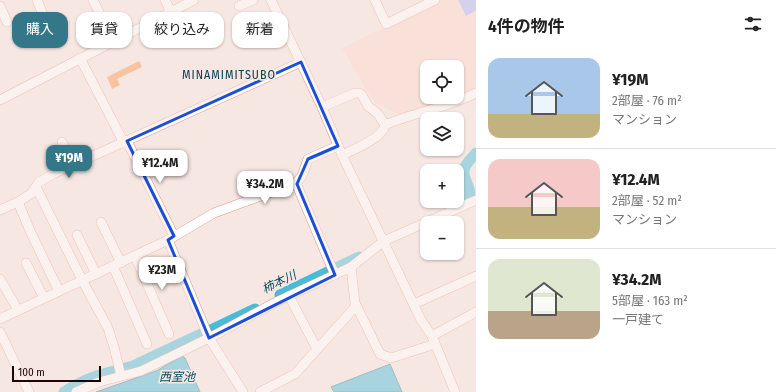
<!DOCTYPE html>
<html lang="ja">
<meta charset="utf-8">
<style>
:root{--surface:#fff;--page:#f6f6f6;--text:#222;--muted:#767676;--line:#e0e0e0;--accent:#347788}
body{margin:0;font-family:"Fira Sans Condensed","Noto Sans JP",sans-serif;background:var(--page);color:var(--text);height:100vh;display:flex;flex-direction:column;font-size:15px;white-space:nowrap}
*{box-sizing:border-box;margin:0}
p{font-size:13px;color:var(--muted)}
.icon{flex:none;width:22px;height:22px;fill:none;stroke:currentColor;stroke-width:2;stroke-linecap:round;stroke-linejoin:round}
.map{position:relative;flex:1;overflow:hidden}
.sheet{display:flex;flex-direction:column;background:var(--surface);width:300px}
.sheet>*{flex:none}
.top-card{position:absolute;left:12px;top:12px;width:380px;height:36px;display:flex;gap:8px}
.buttons{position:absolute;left:420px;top:60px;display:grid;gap:8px}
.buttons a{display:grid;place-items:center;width:44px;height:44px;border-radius:8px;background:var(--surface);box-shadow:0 1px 3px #0004;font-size:20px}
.scale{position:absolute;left:12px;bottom:10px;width:89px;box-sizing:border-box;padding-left:4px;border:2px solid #1e0501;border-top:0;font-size:11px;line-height:14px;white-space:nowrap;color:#1e0501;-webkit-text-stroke:3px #f7e7e2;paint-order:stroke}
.price{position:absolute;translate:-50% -34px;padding:0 9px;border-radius:8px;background:#fff;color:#222;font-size:13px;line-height:26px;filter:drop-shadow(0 1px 2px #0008)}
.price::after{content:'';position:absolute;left:50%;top:24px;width:12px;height:9px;margin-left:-6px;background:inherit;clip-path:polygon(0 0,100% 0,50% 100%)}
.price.current{background:var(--accent);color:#fff}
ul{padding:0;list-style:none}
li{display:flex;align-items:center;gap:12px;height:100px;padding:0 12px}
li+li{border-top:1px solid var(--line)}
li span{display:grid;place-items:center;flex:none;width:112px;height:80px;border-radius:12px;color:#555}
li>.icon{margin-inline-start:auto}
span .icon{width:48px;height:48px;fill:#fffc;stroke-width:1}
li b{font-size:17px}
h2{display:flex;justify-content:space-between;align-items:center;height:48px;padding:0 12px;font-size:17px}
.pill{padding:0 14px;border-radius:12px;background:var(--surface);box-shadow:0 1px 3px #0004;font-size:14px;line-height:36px}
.pill.current{background:var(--accent);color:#fff}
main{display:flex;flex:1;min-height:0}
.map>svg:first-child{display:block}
.built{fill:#fad7cd;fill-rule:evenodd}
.green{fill:#aab5f9}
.water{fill:#45bdd9;stroke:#398698}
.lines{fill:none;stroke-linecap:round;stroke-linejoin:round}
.river{stroke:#45bdd9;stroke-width:11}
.building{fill:#f49951}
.minor-casing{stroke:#dd947f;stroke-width:10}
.minor{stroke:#fff;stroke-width:9}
.marked{fill:none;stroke:#1d4ed8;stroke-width:3;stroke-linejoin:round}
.labels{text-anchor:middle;stroke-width:3.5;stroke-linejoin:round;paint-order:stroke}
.neighbourhood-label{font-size:12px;letter-spacing:1px;fill:#064350;stroke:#f7e7e2}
.water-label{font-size:12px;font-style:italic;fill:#074f5e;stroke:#f7e7e2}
</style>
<main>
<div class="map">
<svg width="476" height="392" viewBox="0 0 476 392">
<rect width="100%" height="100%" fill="#f7e7e2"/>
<path class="built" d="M441,0H457L466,16L475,13L476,15V89L454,100L429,105L400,115L376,103L369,94L342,48ZM427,67H457V97H427Z"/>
<path class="green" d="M458,0H476V11L466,16Z"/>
<g class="water">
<path d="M182,356L185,358L200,392H96L156,371Z"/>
<path d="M390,364L402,392H334L331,387Z"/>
</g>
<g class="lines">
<g class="river">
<path d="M466,201C476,192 463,182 464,171C464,165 472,158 476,153"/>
<path d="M280,295L359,257"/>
<path d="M211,330L255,309"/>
<path d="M121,369L133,366L201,334"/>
<path d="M64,392C80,381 96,375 114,371"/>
</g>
</g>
<path class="building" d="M139,61L142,67L117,79L120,85L112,89L107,77Z"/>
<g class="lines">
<defs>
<g id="minor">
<path d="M37,0L42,12"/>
<path d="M93,0L113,41"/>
<path d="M165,0L171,12"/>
<path d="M271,0L322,107L342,155L421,320L432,336L455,392"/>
<path d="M375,0L386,24L435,0"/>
<path d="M0,6L7,22"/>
<path d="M239,6L253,0"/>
<path d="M80,58L124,143"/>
<path d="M0,100L194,0"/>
<path d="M322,107L355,93H359L362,95L368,106L378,114L385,125C414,112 447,108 476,93"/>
<path d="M127,141L174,236"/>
<path d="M62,142L74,165"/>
<path d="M342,155C353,150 383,138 385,125"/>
<path d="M296,183L335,275"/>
<path d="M36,187L82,280L108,328L114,347L121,376"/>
<path d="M18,202L31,233L59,291"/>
<path d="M0,210L18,202L32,193L39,182L53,174L301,62"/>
<path d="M101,222L121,263"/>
<path d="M77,235L96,274"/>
<path d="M168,240L209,338L243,392"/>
<path d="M135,256L169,334"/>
<path d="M26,263L44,298"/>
<path d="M113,266L147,344"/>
<path d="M351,267L355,303L380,354L391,358L435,344"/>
<path d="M0,279L18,310"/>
<path d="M289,296L317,349"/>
<path d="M414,304L476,276"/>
<path d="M0,319L168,240L214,213L296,183L302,176L308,159L338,146"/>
<path d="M0,332L29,392"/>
<path d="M432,336L476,312"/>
<path d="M76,392L99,382L141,371L209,338L278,301L351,267L384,241L476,200"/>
<path d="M260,392L295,374L356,306"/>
</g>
</defs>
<use href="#minor" class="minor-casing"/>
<use href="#minor" class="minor"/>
</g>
<path d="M0 0H476V392H0ZM301,62L338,146L308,159L297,184L335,275L209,338L168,240L174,236L127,141Z" fill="#f7e7e2" fill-opacity=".55" fill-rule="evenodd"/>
<path class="marked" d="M301,62L338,146L308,159L297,184L335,275L209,338L168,240L174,236L127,141Z"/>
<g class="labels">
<g class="neighbourhood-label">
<text x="229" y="79">MINAMIMITSUBO</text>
</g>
<g class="water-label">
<text transform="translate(279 282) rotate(-26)" y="4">柿本川</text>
<text x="177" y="381">西室池</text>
</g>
</g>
</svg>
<div class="buttons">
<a><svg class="icon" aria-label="locate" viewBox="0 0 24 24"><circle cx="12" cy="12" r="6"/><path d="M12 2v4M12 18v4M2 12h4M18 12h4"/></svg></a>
<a><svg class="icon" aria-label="layers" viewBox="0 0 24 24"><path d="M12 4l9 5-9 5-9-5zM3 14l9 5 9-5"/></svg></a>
<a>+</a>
<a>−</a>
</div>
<div class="scale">100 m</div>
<b class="price current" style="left:69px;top:179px">¥19M</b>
<b class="price" style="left:160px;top:184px">¥12.4M</b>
<b class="price" style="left:265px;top:205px">¥34.2M</b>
<b class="price" style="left:162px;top:291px">¥23M</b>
<div class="top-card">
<a class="pill current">購入</a>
<a class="pill">賃貸</a>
<a class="pill">絞り込み</a>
<a class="pill">新着</a>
</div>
</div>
<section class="sheet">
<h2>4件の物件<svg class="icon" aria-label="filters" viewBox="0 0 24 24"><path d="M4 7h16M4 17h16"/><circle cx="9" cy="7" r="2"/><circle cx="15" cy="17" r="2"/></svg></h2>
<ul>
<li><span style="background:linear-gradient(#a9c7e8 70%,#c2b280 0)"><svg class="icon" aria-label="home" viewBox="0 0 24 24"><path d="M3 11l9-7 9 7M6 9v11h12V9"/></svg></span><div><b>¥19M</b><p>2部屋 · 76 m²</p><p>マンション</p></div></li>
<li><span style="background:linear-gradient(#f6c9c9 60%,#c2b280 0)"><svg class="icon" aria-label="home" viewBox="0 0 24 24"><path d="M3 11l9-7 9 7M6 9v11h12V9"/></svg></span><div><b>¥12.4M</b><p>2部屋 · 52 m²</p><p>マンション</p></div></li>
<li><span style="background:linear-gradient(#dfe7d0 65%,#b9a48a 0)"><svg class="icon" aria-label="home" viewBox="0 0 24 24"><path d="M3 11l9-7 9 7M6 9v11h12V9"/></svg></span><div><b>¥34.2M</b><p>5部屋 · 163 m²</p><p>一戸建て</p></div></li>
</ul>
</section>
</main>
